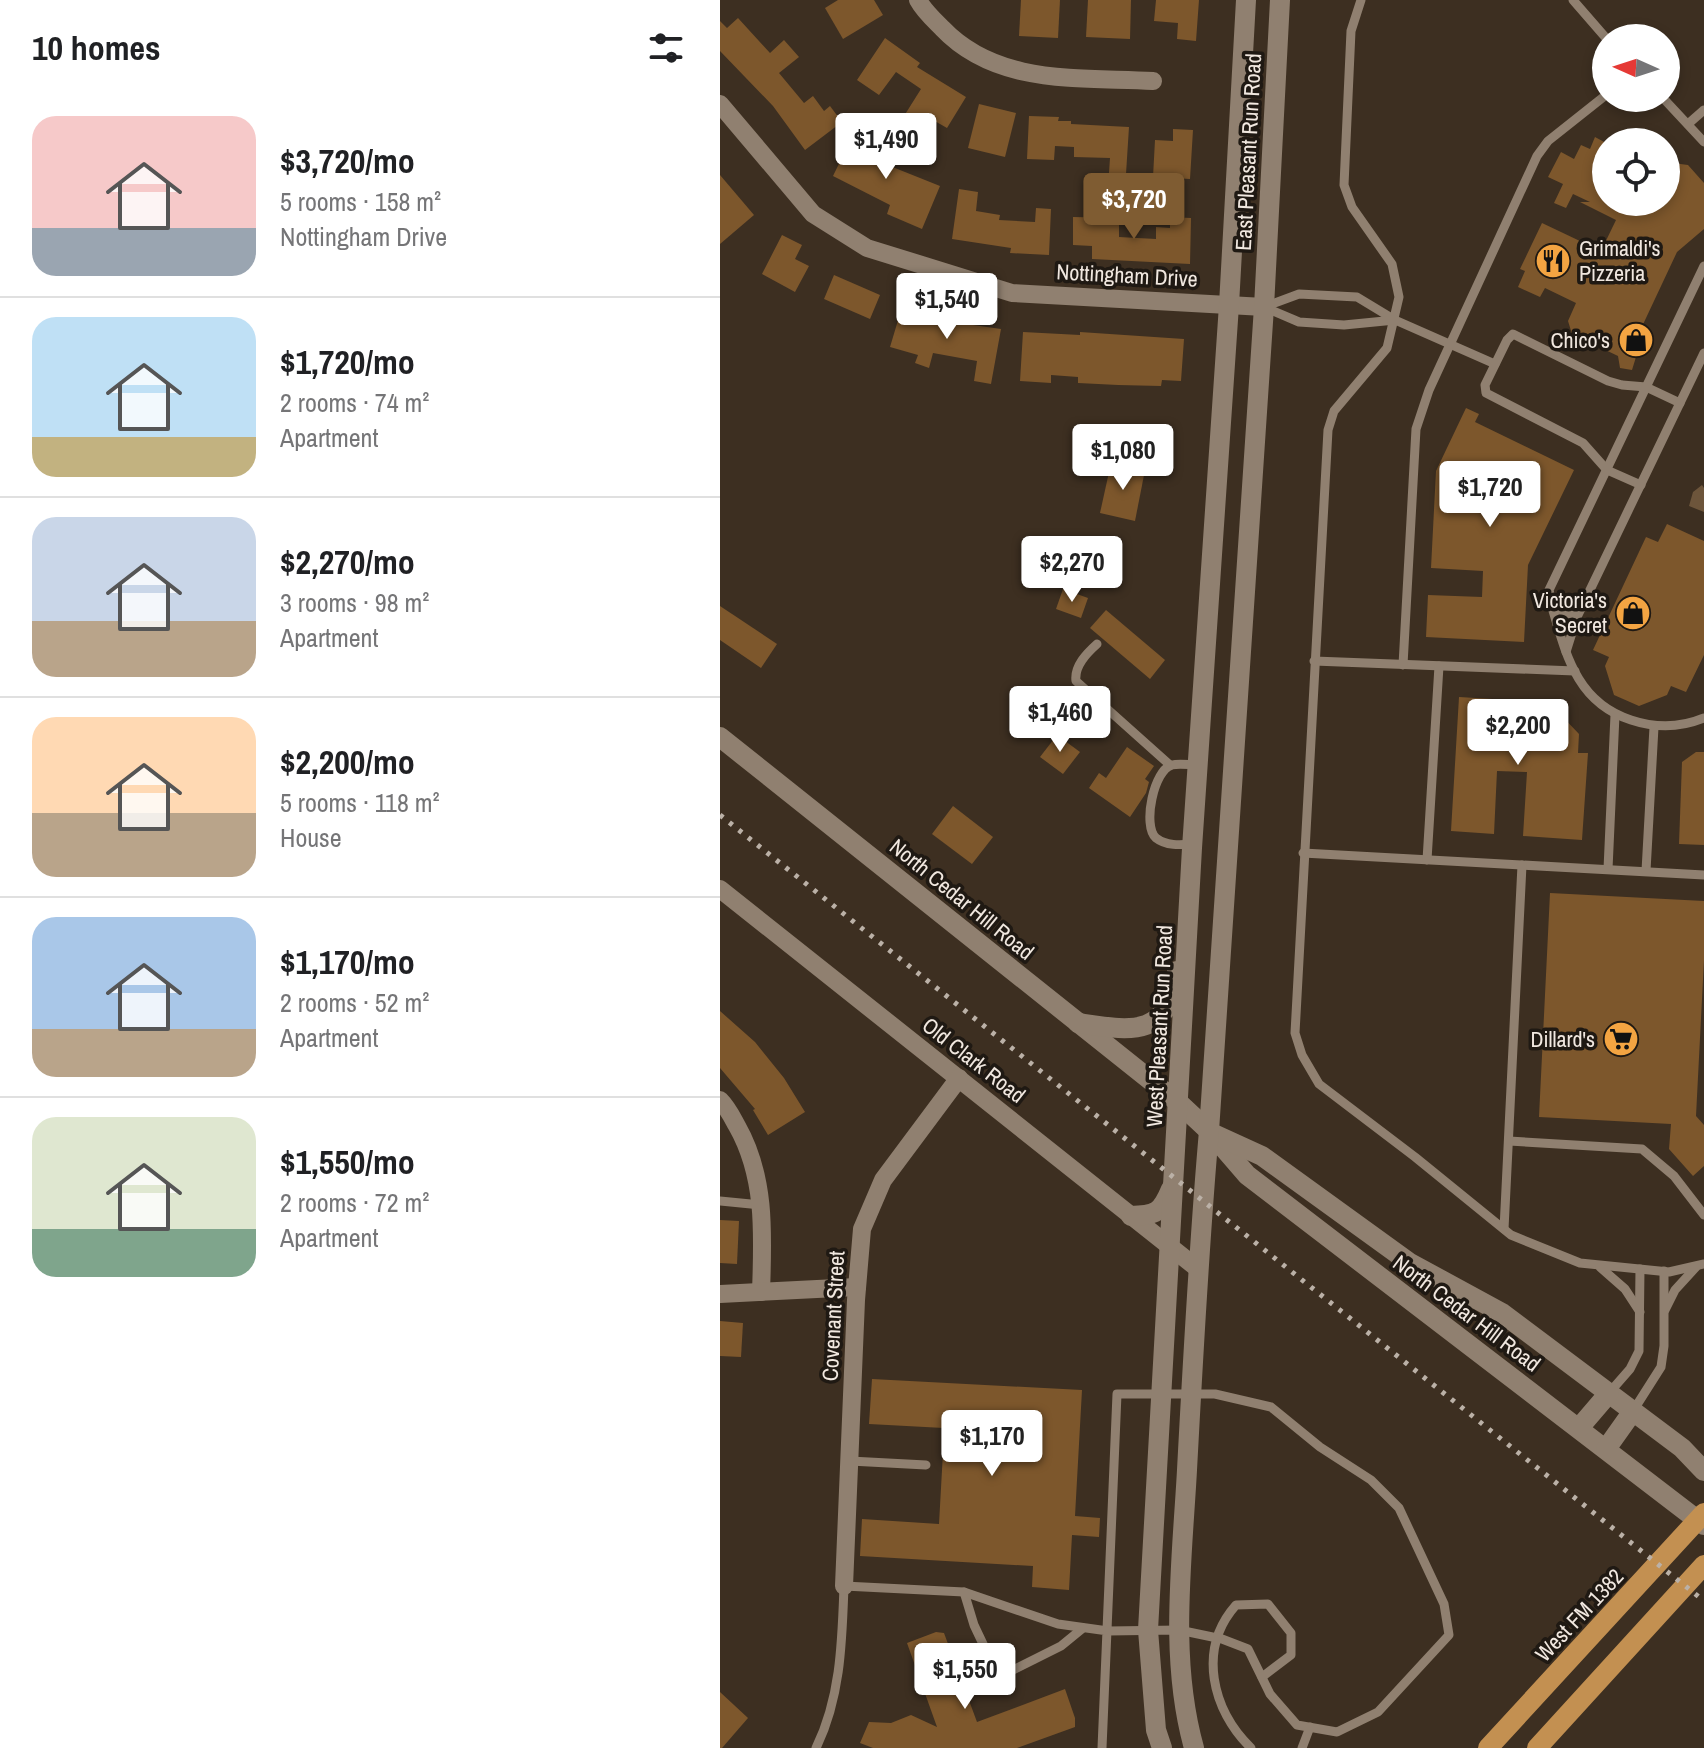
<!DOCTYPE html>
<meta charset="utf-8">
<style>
:root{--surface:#fff;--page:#f6f6f6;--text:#202124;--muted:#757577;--line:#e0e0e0;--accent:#7f5c32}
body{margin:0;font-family:"Archivo Narrow",sans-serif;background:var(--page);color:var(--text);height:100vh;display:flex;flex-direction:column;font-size:30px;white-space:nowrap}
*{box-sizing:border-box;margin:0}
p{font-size:26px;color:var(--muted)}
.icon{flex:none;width:44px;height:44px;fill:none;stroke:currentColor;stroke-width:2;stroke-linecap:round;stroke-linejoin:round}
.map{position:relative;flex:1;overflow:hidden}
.panel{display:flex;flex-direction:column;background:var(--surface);width:720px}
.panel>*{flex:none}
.needle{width:52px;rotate:273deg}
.fabs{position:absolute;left:872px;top:24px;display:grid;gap:16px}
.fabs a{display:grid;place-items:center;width:88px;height:88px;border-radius:50%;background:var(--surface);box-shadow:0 4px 12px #0003;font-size:40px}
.price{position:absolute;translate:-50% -68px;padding:0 18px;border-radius:8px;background:#fff;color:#222;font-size:26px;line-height:52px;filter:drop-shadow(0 2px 4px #0008)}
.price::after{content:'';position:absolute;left:50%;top:48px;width:24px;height:18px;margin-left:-12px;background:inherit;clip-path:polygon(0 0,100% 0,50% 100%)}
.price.current{background:var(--accent);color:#fff}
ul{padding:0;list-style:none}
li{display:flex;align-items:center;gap:24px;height:200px;padding:0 32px}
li+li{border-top:2px solid var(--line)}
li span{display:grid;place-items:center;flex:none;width:224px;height:160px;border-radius:24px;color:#555}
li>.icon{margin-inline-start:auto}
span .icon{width:96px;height:96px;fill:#fffc;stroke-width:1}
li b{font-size:34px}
h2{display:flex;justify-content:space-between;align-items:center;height:96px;padding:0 32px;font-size:34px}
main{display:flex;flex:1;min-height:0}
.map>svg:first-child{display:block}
.green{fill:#6d553b}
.building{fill:#7d572c}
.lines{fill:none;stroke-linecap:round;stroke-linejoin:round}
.service{stroke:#908070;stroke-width:9}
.minor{stroke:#908070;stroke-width:18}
.tertiary{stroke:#908070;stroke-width:20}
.secondary{stroke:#908070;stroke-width:20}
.primary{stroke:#c39051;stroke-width:20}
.rail{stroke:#bbb1a7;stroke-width:5;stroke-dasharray:4 8;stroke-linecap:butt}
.labels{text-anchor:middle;stroke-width:7;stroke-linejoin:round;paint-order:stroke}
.street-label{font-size:22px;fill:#f1e8e0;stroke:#1f1913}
.poi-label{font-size:22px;fill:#f1e8e0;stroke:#1f1913;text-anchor:end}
</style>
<main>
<section class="panel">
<h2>10 homes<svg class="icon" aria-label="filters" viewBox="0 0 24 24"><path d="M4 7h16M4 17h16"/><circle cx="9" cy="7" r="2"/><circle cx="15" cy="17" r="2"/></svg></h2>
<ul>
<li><span style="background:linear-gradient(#f6c9c9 70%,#9aa5b1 0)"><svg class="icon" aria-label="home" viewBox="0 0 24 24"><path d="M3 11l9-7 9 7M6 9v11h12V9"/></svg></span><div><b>$3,720/mo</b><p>5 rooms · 158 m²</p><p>Nottingham Drive</p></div></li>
<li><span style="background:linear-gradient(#bfe0f5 75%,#c2b280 0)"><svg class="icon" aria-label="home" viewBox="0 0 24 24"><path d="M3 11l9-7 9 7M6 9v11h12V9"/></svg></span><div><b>$1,720/mo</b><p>2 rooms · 74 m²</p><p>Apartment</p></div></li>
<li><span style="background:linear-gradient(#c9d6e8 65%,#b9a48a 0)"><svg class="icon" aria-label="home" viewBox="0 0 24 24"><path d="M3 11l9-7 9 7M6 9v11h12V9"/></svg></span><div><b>$2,270/mo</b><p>3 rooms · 98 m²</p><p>Apartment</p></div></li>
<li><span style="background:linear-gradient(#ffd9b3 60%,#b9a48a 0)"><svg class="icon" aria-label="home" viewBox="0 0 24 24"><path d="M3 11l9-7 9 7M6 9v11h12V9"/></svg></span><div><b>$2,200/mo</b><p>5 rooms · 118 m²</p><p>House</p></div></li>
<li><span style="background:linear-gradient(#a9c7e8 70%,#b9a48a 0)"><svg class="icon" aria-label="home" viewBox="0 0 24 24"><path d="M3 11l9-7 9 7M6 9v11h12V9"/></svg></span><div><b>$1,170/mo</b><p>2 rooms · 52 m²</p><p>Apartment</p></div></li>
<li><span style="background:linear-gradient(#dfe7d0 70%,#7fa58c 0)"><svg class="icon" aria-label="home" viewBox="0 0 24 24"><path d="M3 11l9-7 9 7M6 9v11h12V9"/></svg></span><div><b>$1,550/mo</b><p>2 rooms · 72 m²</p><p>Apartment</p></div></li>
</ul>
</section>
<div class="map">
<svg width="984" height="1748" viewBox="0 0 984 1748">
<rect width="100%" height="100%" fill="#3d2f21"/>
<path class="green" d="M982,485L984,488V512L969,506L973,492Z"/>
<g class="building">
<path d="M118,0H154L163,15L123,39L105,8Z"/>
<path d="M301,0H340L338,38L299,36Z"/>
<path d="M368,0H411L410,39L366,37Z"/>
<path d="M436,0H479L476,41L457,39L458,23L434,21Z"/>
<path d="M18,18L50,53L64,40L79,57L59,73L84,103L93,96L104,111L110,106L122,122L85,150L53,106L0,51V21L7,28Z"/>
<path d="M165,38L200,63L197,67L246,97L227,128L206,116L200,126L184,116L201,89L176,72L159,95L137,80Z"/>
<path d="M259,104L296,113L285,157L248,148Z"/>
<path d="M309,116L339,117L338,121H351V124L409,127L406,174L389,173L390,158L354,157V147L335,146L334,160L307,159Z"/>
<path d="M453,129L473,130L470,179L433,177L435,140L453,141Z"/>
<path d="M134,133L176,154L170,166L220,186L202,229L167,214L170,205L113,176Z"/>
<path d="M875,137L886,143V202H946V169L953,163L968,165L984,183V229L957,252L911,350L916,357L912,370L900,368L898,356L852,334L848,321L856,303L825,288L820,297L798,287L805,271L800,269L822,223L881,251L896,220L860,202H870L853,194L846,208L834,203L843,184L828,177L841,152L854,159L861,145L870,149Z"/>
<path d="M0,175L34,215L0,244Z"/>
<path d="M239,189L258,192L256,211L280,215L279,220L315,222L316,208L331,209L329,255L290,253L291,248L232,239Z"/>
<path d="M353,217L399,218V237L436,239V227L450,228V217L471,218L470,264L372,259V246L353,245Z"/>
<path d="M62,235L82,245L75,259L89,266L75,292L42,274Z"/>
<path d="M114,275L160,295L150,319L104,299Z"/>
<path d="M182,307L232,322L281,329L271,384L254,381L257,361L213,353L209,368L195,363L198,355L170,347Z"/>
<path d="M303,332L360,335V332L464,339L461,381L442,380L441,386L398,385L358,383V377L331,375V383L300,381Z"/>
<path d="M746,408L759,414L755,422L854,470L808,565L804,642L706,637L708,595L762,597L763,571L711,568L716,471Z"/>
<path d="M391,463L425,470L415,521L380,513Z"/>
<path d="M947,524L984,541V655L966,692L951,686L947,695L919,706L894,695L885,666L889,657L873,650L926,537L938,542Z"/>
<path d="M343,589L368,598L361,618L336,609Z"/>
<path d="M0,606L57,644L41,668L0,640Z"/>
<path d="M386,610L445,660L430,679L370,628Z"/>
<path d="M739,697L823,702L822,712L839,713L859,734L858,753H868L862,840L803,836L807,772L777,771L774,834L731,831Z"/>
<path d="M337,735L360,752L343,774L320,757Z"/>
<path d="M407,747L434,766L425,779L429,782L426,793L410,817L369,788L379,773L386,778Z"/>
<path d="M976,752H984V845L959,844L962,762Z"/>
<path d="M233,806L273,837L252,864L212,834Z"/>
<path d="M830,893L984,901V960L976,1116L984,1125V1166L973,1176L949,1149L951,1124L819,1117Z"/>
<path d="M0,1011L35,1042L64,1078L85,1112L48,1135L33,1110L35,1109L0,1068Z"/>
<path d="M0,1220L19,1221L17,1264L0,1263Z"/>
<path d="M0,1321L23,1323L21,1357L0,1356Z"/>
<path d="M152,1379L362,1390L355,1516L380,1518L379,1537L352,1535L349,1590L312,1587L313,1566L140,1556L142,1519L219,1524L223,1452L260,1454L261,1430L149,1424Z"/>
<path d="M216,1632L224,1633L257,1722L345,1689L355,1718V1727L297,1748H153L140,1743L149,1722L171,1723L191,1715L217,1727L187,1643Z"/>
<path d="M0,1692L28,1718L2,1748H0Z"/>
</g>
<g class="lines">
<g class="service">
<path d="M641,0L631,31L624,185L632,207L672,264L679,297L667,348L614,411L608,430L575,1033L582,1055L599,1084L695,1157L791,1235L860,1263L949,1272L984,1264"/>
<path d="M853,0L886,38"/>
<path d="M943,98L984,142"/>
<path d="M968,124L984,110"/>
<path d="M544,307L579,294L637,297L675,320L775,364"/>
<path d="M544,307L579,322L624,325L675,320"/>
<path d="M921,485L887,470L863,443L766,393L765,385L787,340L793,334L888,381L902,385L926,387L960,403"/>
<path d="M831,604C846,654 856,702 911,720C935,728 960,728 984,718"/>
<path d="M857,617L833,607L829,590L984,266"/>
<path d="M377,644C367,653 354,666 356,681L450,765"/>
<path d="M846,652L857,617L984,353"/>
<path d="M594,661L855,671"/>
<path d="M683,665L696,429L709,390L817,156L828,141L886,95"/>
<path d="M472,844C460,845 446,846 436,838C422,826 434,769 452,765C459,763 470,765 477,765"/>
<path d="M583,853L984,875"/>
<path d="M707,860L719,666"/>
<path d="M888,869L895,715"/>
<path d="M926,871L934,727"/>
<path d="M789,1141L922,1149L954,1176L984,1215"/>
<path d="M0,1201L41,1205"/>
<path d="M784,1229L802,865"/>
<path d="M880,1267L905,1289L920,1312"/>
<path d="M945,1310L955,1290L976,1267"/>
<path d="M889,1393L910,1369L919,1351L920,1269"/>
<path d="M913,1411L941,1367L944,1346V1271"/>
<path d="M130,1461L206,1465"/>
<path d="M244,1592L254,1625L272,1663L293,1670L341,1646L363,1628"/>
<path d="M96,1748C121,1697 122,1641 124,1586L244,1592L338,1624L388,1631L459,1630L502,1639L528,1649L550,1694L577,1725L617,1732L658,1712L729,1635L724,1604L679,1508L651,1480L600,1447L551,1407L495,1394H397C393,1512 388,1630 382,1748"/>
<path d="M531,1748C492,1710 477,1649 516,1605L548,1604L571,1633V1655L542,1677"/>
<path d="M582,1748L590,1727"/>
</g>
<g class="minor">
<path d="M198,0C204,11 213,19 222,28C277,86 359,77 433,81"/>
<path d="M0,104L93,214L147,248L292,293L544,307"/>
<path d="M0,889L477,1268"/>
<path d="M0,1100C8,1108 12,1117 17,1126C46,1177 43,1235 41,1292"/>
<path d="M0,1294L137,1287"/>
<path d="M124,1586L136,1300L142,1229L163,1180L239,1078"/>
</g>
<g class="tertiary">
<path d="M0,737L459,1103L489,1131L527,1175L984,1525"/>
<path d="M496,1135L542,1156L690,1263L782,1313L962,1448L984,1471"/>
<path d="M859,1428L889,1393"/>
<path d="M886,1449L913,1411"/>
</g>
<g class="secondary">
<path d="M358,1023C412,1031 448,1039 457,971"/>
<path d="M411,1216C436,1215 441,1213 451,1189"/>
<path d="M442,1748L436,1730L428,1630L472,848L509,305L526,0"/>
<path d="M474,1748C449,1659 462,1562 467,1470C473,1357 479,1244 489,1131L544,307L560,0"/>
</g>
<g class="primary">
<path d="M768,1748L984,1513"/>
<path d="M817,1748L984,1565"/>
</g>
<path class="rail" d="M0,815L984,1601"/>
</g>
<defs>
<symbol id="restaurant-disc" viewBox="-11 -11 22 22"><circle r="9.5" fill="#f3a442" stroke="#1f1913"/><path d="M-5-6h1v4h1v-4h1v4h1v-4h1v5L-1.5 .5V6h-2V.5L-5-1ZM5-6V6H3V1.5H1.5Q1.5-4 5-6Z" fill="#111"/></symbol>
<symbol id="shop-disc" viewBox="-11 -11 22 22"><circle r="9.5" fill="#f3a442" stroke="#1f1913"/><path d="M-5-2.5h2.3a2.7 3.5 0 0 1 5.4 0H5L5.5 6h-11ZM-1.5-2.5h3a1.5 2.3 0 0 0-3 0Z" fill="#111"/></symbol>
<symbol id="supermarket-disc" viewBox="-11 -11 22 22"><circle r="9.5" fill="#f3a442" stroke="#1f1913"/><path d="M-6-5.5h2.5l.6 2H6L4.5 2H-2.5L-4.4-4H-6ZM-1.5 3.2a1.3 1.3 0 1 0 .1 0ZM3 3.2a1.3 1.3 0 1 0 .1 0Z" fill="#111"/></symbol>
</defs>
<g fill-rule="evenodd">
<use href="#restaurant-disc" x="813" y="241" width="40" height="40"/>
<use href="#shop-disc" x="896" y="320" width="40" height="40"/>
<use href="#shop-disc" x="893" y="593" width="40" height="40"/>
<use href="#supermarket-disc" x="881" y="1019" width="40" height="40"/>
</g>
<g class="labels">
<g class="street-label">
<text transform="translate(528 152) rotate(-87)" y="8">East Pleasant Run Road</text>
<text transform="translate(407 275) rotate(3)" y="8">Nottingham Drive</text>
<text transform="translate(242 899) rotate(39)" y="8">North Cedar Hill Road</text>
<text transform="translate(439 1026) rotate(-87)" y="8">West Pleasant Run Road</text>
<text transform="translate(254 1060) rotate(38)" y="8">Old Clark Road</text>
<text transform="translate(747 1313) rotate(37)" y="8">North Cedar Hill Road</text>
<text transform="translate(113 1316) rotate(-87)" y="8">Covenant Street</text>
<text transform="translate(859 1615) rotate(-47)" y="8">West FM 1382</text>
</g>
<g class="poi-label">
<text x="859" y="256" text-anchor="start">Grimaldi's<tspan x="859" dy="25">Pizzeria</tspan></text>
<text x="890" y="348">Chico's</text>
<text x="887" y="608">Victoria's<tspan x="887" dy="25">Secret</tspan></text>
<text x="875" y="1047">Dillard's</text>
</g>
</g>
</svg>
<div class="fabs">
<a><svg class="needle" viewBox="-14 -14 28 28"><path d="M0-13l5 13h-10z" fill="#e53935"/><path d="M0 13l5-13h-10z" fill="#757577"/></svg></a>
<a><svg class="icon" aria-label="locate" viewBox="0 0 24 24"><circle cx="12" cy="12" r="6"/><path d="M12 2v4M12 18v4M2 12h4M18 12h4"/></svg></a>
</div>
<b class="price" style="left:166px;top:181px">$1,490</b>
<b class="price current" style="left:414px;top:241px">$3,720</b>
<b class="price" style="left:227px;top:341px">$1,540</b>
<b class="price" style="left:403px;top:492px">$1,080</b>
<b class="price" style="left:770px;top:529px">$1,720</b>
<b class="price" style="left:352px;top:604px">$2,270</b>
<b class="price" style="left:340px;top:754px">$1,460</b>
<b class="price" style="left:798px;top:767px">$2,200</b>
<b class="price" style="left:272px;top:1478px">$1,170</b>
<b class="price" style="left:245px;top:1711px">$1,550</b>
</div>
</main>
